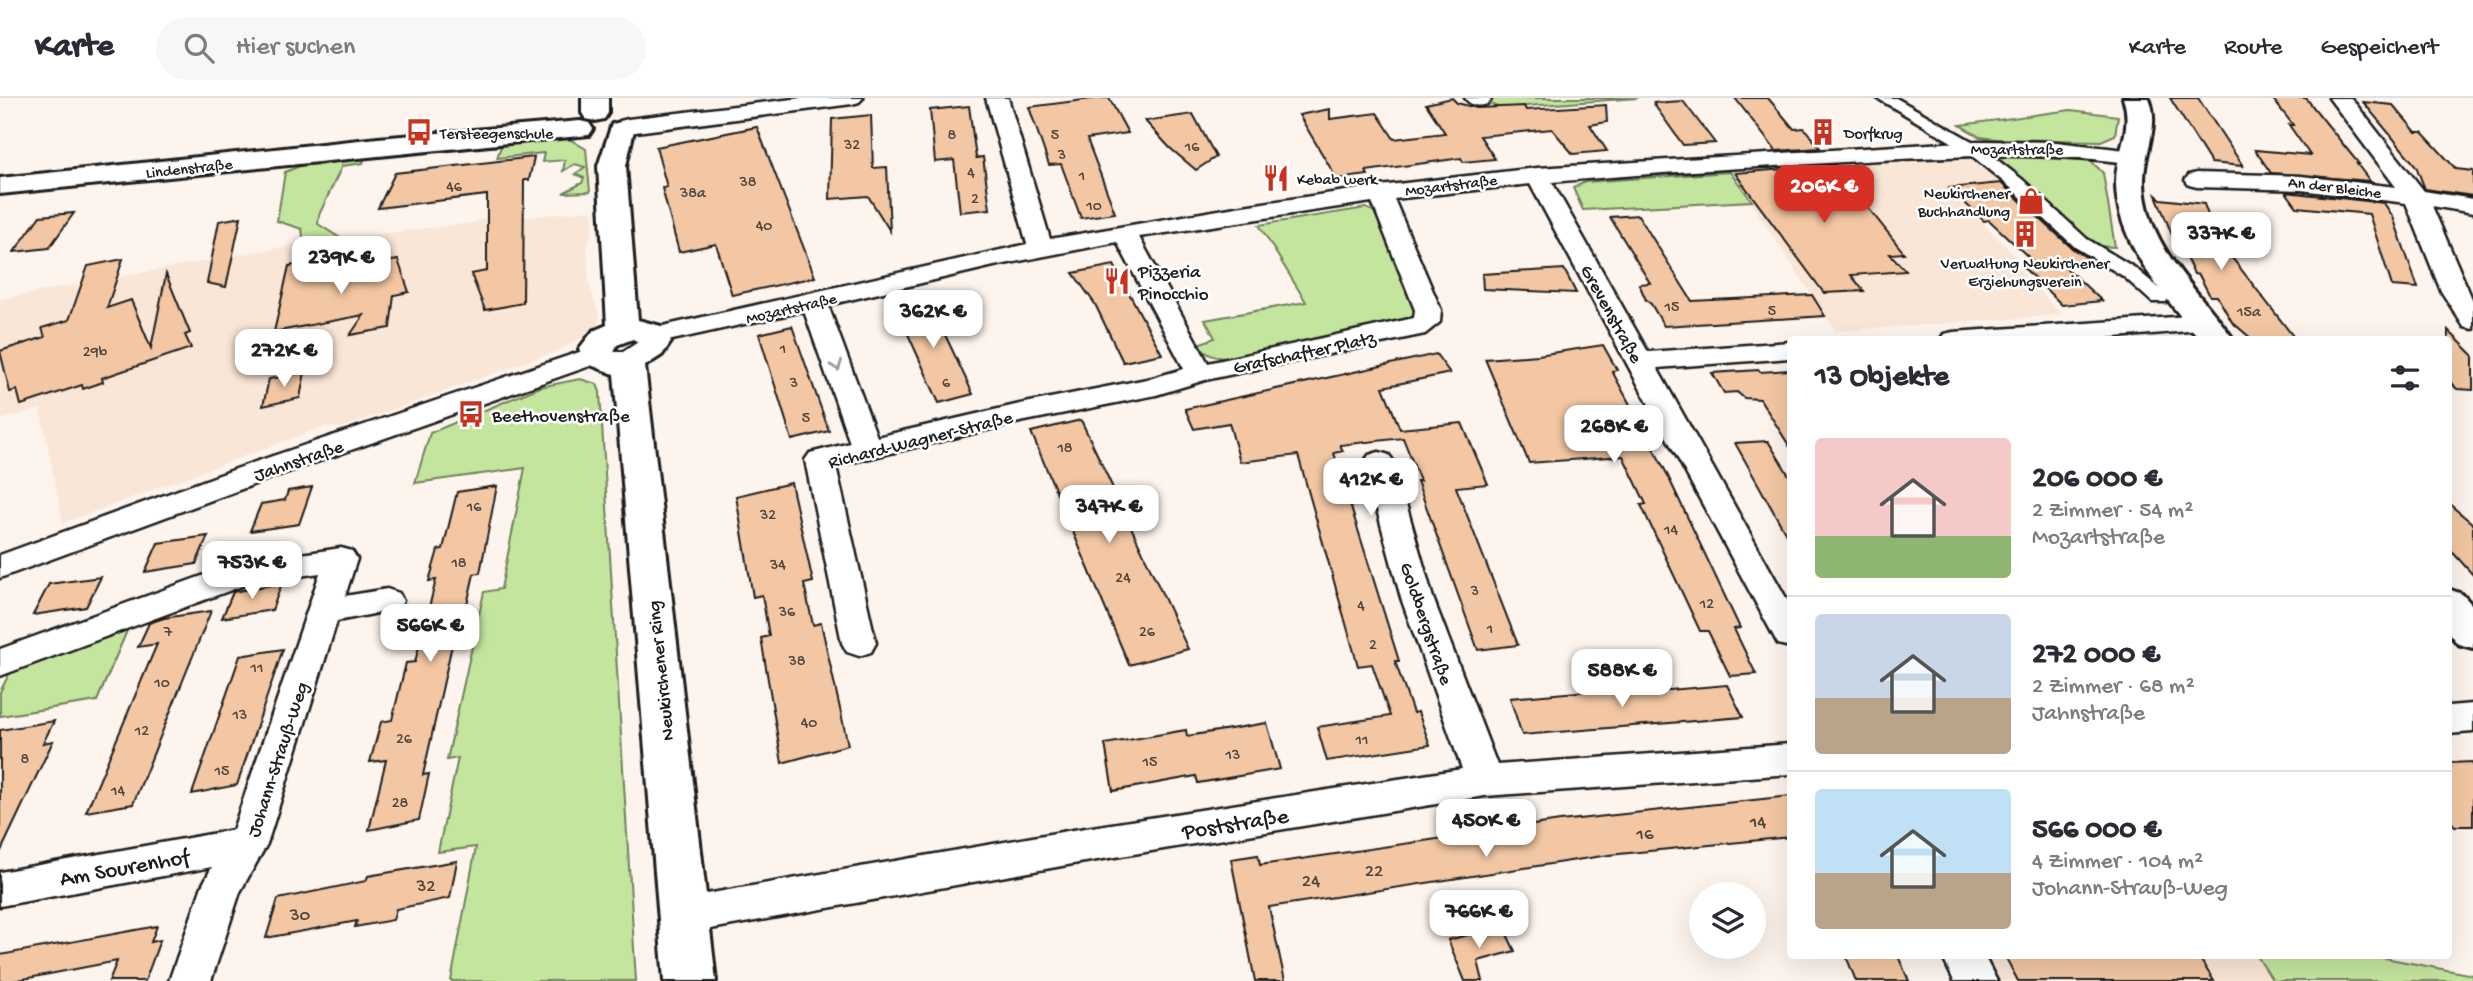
<!DOCTYPE html>
<html lang="de">
<meta charset="utf-8">
<style>
:root{--surface:#fff;--page:#f7f7f7;--text:#2b2b33;--muted:#7c7c81;--line:#e1e1e2;--accent:#d93025}
body{margin:0;font-family:"Gochi Hand",sans-serif;background:var(--page);color:var(--text);height:100vh;display:flex;flex-direction:column;font-size:26px;white-space:nowrap}
*{box-sizing:border-box;margin:0}
p{font-size:23px;color:var(--muted)}
.icon{flex:none;width:38px;height:38px;fill:none;stroke:currentColor;stroke-width:2;stroke-linecap:round;stroke-linejoin:round}
.map{position:relative;flex:1;overflow:hidden}
.drawer{position:absolute;left:1787px;top:238px;width:665px;height:623px;display:flex;flex-direction:column;background:var(--surface);border-radius:7px;box-shadow:0 7px 28px #0002}
.drawer>*{flex:none}
.controls{position:absolute;left:1689px;top:784px;display:grid;gap:14px}
.controls a{display:grid;place-items:center;width:77px;height:77px;border-radius:50%;background:var(--surface);box-shadow:0 7px 28px #0002;font-size:35px}
.price{position:absolute;translate:-50% -60px;padding:0 16px;border-radius:14px;background:#fff;color:#222;font-size:23px;line-height:46px;filter:drop-shadow(0 2px 4px #0008)}
.price::after{content:'';position:absolute;left:50%;top:42px;width:21px;height:16px;margin-left:-10px;background:inherit;clip-path:polygon(0 0,100% 0,50% 100%)}
.price.selected{background:var(--accent);color:#fff}
ul{padding:0;list-style:none}
li{display:flex;align-items:center;gap:21px;height:175px;padding:0 28px}
li+li{border-top:2px solid var(--line)}
li span{display:grid;place-items:center;flex:none;width:196px;height:140px;border-radius:7px;color:#555}
li>.icon{margin-inline-start:auto}
span .icon{width:84px;height:84px;fill:#fffc;stroke-width:1}
li b{font-size:30px}
h2{display:flex;justify-content:space-between;align-items:center;height:84px;padding:0 28px;font-size:30px}
header{display:flex;align-items:center;gap:42px;box-sizing:border-box;height:98px;padding:0 35px;background:var(--surface);border-bottom:2px solid var(--line)}
header strong{font-size:33px}
nav{display:flex;gap:38px;margin-inline-start:auto;font-size:24px}
.search{width:490px;height:63px;background:var(--page);display:flex;align-items:center;gap:18px;box-sizing:border-box;padding:0 24px;border-radius:38px;color:var(--muted);font-size:26px}
.map>svg:first-child{display:block}
.built{fill:#fae6d7}
.green{fill:#c4e59e;stroke:#70805d;stroke-width:2}
.building{fill:#f3c7a3;stroke:#1c1c1c;stroke-width:2}
.lines{fill:none;stroke-linecap:round;stroke-linejoin:round}
.pedestrian-casing{stroke:#1c1c1c;stroke-width:5}
.minor-casing{stroke:#1c1c1c;stroke-width:5}
.tertiary-casing{stroke:#1c1c1c;stroke-width:6}
.secondary-casing{stroke:#1c1c1c;stroke-width:6}
.pedestrian{fill:#fff;fill-rule:evenodd}
.minor{fill:#fff;fill-rule:evenodd}
.tertiary{fill:#fff;fill-rule:evenodd}
.secondary{fill:#fff;fill-rule:evenodd}
.oneway{stroke:#999}
.labels{text-anchor:middle;stroke-width:5;stroke-linejoin:round;paint-order:stroke}
.far-poi-label{font-size:16px;fill:#1c1c1c;stroke:#fff;text-anchor:start}
.number-label{font-size:16px;fill:#52473e}
.far-street-label{font-size:16px;fill:#1c1c1c;stroke:#fff}
.poi-label{font-size:19px;fill:#1c1c1c;stroke:#fff;text-anchor:start}
.street-label{font-size:19px;fill:#1c1c1c;stroke:#fff}
.near-number-label{font-size:19px;fill:#52473e}
.near-street-label{font-size:23px;fill:#1c1c1c;stroke:#fff}
</style>
<header>
<strong>Karte</strong>
<div class="search"><svg class="icon" aria-label="search" viewBox="0 0 24 24"><circle cx="10" cy="10" r="6"/><path d="M15 15l6 6"/></svg>Hier suchen</div>
<nav><a>Karte</a><a>Route</a><a>Gespeichert</a></nav>
</header>
<div class="map">
<svg width="2473" height="883" viewBox="0 0 2473 883">
<rect width="100%" height="100%" fill="#fdf4ed"/>
<filter id="ink" filterUnits="userSpaceOnUse"><feTurbulence type="fractalNoise" baseFrequency=".0143" numOctaves="2"/><feDisplacementMap in="SourceGraphic" scale="14" xChannelSelector="R" yChannelSelector="G"/><feConvolveMatrix kernelMatrix="1 2 1 2 8 2 1 2 1" color-interpolation-filters="sRGB"/></filter>
<g filter="url(#ink)">
<g class="built">
<path d="M1970,58L2009,85L1950,91L2022,165L2015,167L2062,217L1836,233L1730,74Z"/>
<path d="M592,112L593,128L587,153L589,186L600,220L594,233L557,253L341,330L323,329L63,425L40,311L0,322V201L304,145L473,125L482,121L501,118L506,121Z"/>
<path d="M1975,858H2257L2273,883H1988Z"/>
</g>
<g class="green">
<path d="M1481,0H1638L1499,10Z"/>
<path d="M2071,12L2118,18L2115,37L2101,43L1996,41L1980,39L1960,27Z"/>
<path d="M552,40L571,42L586,51L590,94L563,95L582,85L584,80L575,76L585,69L575,66L563,73L565,62L542,64L544,55L497,60L501,48L488,49L490,47Z"/>
<path d="M1985,58L2090,62L2103,75L2115,149L2094,148Z"/>
<path d="M359,59L364,61L363,65L342,68L319,117L318,126L340,140L304,145L302,131L277,123L285,74L310,64Z"/>
<path d="M1730,74L1752,103L1583,112L1573,90L1585,84Z"/>
<path d="M1366,110L1377,115L1416,211L1410,222L1233,260C1218,260 1206,259 1198,246L1215,240L1205,222L1306,204L1259,127Z"/>
<path d="M580,281L597,286L600,294L636,883H451L476,749L438,754L458,660L447,662L484,494L501,491L525,370L415,385L430,335L540,289Z"/>
<path d="M132,521L97,603L0,618V594L14,566Z"/>
<path d="M2257,858H2375L2473,877V883H2273Z"/>
</g>
<g class="building">
<path d="M1099,0H1109L1128,35L1087,41L1115,115L1081,120L1061,66L1049,67L1029,9Z"/>
<path d="M1452,0L1457,5L1477,10L1524,8L1526,12L1606,7L1607,24L1590,27L1607,53L1573,56L1552,31L1480,38L1495,61L1463,64L1461,60L1447,62L1366,73L1368,77L1337,81L1299,17L1330,11V21L1377,15L1394,41L1445,35L1426,6Z"/>
<path d="M1735,0H1768L1794,31L1804,30L1820,50L1776,53Z"/>
<path d="M2170,0H2198L2243,68L2211,65Z"/>
<path d="M2272,0H2306L2359,66H2357L2370,83L2271,75L2255,52L2310,57L2289,27H2293Z"/>
<path d="M1683,3L1715,45L1683,47L1653,5Z"/>
<path d="M2363,4L2393,7L2416,34H2422L2456,71L2473,73V98L2425,91L2416,68Z"/>
<path d="M969,8L976,60L983,59L990,111L960,114L954,62L935,64L930,12Z"/>
<path d="M1193,16L1216,59L1196,72L1170,50L1145,23Z"/>
<path d="M871,17L873,70L887,69L890,133L868,98L830,101L832,21Z"/>
<path d="M757,29L815,179L732,197L716,146L679,154L662,90L667,89L656,49Z"/>
<path d="M534,59L529,82H524L523,205L485,212L471,176L487,173V97L378,110L395,75Z"/>
<path d="M1834,67L1904,155L1890,156L1906,173L1851,177L1864,193L1824,195L1735,75Z"/>
<path d="M2001,85L2073,151L2092,163L2062,166L2102,203L2062,207L2022,168L2037,167L1989,122L1984,123L1949,90Z"/>
<path d="M2286,94L2384,105L2393,119L2418,190L2392,188L2369,116L2297,109Z"/>
<path d="M2156,97L2161,101L2204,106L2215,137L2202,135L2233,161L2296,242H2253L2232,224L2217,198H2210L2199,177L2194,176L2183,154H2179Z"/>
<path d="M74,115L49,150L14,154L40,118Z"/>
<path d="M1638,117L1692,203L1812,197L1825,218L1664,228L1651,206L1646,202L1639,186L1650,185L1610,119Z"/>
<path d="M241,119L226,189L207,185L219,123Z"/>
<path d="M123,161L107,210L131,202L151,250L166,176L190,235L185,237L191,250L102,280L103,284L83,291L82,287L21,307L17,292L10,294L0,253L45,239L42,230L69,222L88,168Z"/>
<path d="M398,162L409,194L394,197L390,230L350,237L364,217L274,234L289,168L320,163L318,172L329,170L328,174Z"/>
<path d="M1114,167L1130,197L1162,256L1123,264L1095,206L1073,175Z"/>
<path d="M1564,171L1576,195L1483,191L1482,176Z"/>
<path d="M926,198L948,243L973,296L939,305L894,205Z"/>
<path d="M792,228L829,333L792,342L759,236Z"/>
<path d="M2448,232L2473,257V292L2457,291L2448,282Z"/>
<path d="M1603,247L1617,272L1612,273L1665,372L1740,530L1734,531L1756,576L1730,578L1708,533H1700L1641,407L1646,406L1623,358L1529,365L1485,261L1538,257Z"/>
<path d="M1436,256L1450,275L1383,289L1400,331L1462,325L1488,386L1456,389L1518,547L1478,552L1417,383H1420L1403,340L1340,347L1343,353L1334,355L1399,563H1395L1413,615L1418,614L1430,647L1327,663L1317,629L1390,618L1372,566L1358,568L1298,357L1240,364L1229,325L1194,331L1185,311Z"/>
<path d="M1759,272L1760,274L1790,272V349L1760,301L1744,300L1737,294L1724,295L1712,275Z"/>
<path d="M305,274L300,300L263,308L269,281Z"/>
<path d="M1081,322L1104,371L1188,551L1129,567L1031,334Z"/>
<path d="M1768,343L1790,379V443L1735,345Z"/>
<path d="M791,385L813,484L804,486L813,527L821,525L848,647L782,665L761,540L769,538L762,497L753,499L736,398Z"/>
<path d="M497,388L480,475L474,476L460,537L454,538L423,677L429,676L419,722L369,732L386,662L370,664L381,624L392,622L406,565L415,564L436,482L429,483L438,452L443,451L457,394Z"/>
<path d="M312,389L299,426L250,433L261,406L285,402L288,393Z"/>
<path d="M2448,405L2473,426V477L2448,449Z"/>
<path d="M208,438L196,466L145,474L158,445Z"/>
<path d="M101,479L86,509L33,517L49,486Z"/>
<path d="M282,485L272,512L222,520L233,494Z"/>
<path d="M211,513L133,706L86,714L157,546L138,549L149,525L164,520Z"/>
<path d="M283,551L237,687L192,696L240,558Z"/>
<path d="M1727,587L1743,619L1522,637L1510,600L1621,590L1623,596Z"/>
<path d="M54,623L43,645L53,643L0,755V632Z"/>
<path d="M1267,625L1280,671L1198,685L1196,678L1113,693L1105,646L1186,632L1187,638Z"/>
<path d="M2473,664V728H2455L2448,721V665Z"/>
<path d="M1790,698V739L1609,757L1269,809L1285,883H1255L1231,761L1258,757L1260,767L1560,723Z"/>
<path d="M457,763L450,800L396,811L393,822L355,829L357,823L266,840L278,801L366,783L368,778Z"/>
<path d="M157,828L151,844L160,842L145,883H109L117,863L13,883H0V857Z"/>
<path d="M1503,828L1515,853L1478,863L1483,883H1465L1448,842Z"/>
<path d="M1846,858H1898L1909,883H1856Z"/>
<path d="M2005,858H2198L2214,883H2018Z"/>
</g>
<g class="lines">
<defs>
<path id="pedestrian" d="M1877,0H1896L1977,46L2023,82L2087,141L2135,170L2166,196L2168,200L2166,204H2152L2123,178L2075,149L2011,90L1965,52Z"/>
<g id="minor">
<path d="M801,0H863L859,4L852,6L628,35L620,33L617,28L620,23L628,21Z"/>
<path d="M986,0H1008L1050,141L1236,109L1380,88L1537,70L1978,43L2056,44L2143,54L2146,59L2143,64L2135,66C2037,52 1942,59 1844,64C1746,70 1649,75 1552,84L1648,254L1790,244V260L1657,270L1790,507V549L1778,546L1530,86L1394,101L1441,212L1440,224L1425,236L1205,282L1156,297L1020,324L836,368L876,545L871,554L859,558L847,554L842,545L805,362L810,355L850,345L804,213L654,246L645,244L641,238L645,232L654,230L1027,146ZM1372,104L1415,212L1414,220L1208,265L1139,139ZM1117,144L1184,271L1152,280L1020,306L877,339L828,207L994,168Z"/>
<path d="M1465,0H1489L1491,2L1487,6C1478,9 1471,8 1465,0Z"/>
<path d="M2329,0H2351L2424,93L2473,101V115L2432,108L2473,203V231L2464,229L2441,193L2406,105L2301,92L2197,89L2189,87L2185,82L2189,77L2197,75L2301,78L2396,89Z"/>
<path d="M2204,217L2213,219L2217,225L2213,231L2078,242H1940L1944,236L1953,234Z"/>
<path d="M597,248L607,250L611,256L607,262L277,378L0,480V457L255,364Z"/>
<path d="M1379,354L1389,357L1394,364L1433,500L1497,667L1790,646V676L1485,698L1073,766L683,836L669,831L663,818L669,805L683,800L1073,732L1462,671L1401,500L1364,364L1369,357Z"/>
<path d="M341,450L352,453L357,461L345,498L387,491L399,495L403,503L399,511L337,523L267,746L240,794L211,883H169L202,788L212,769L0,808V774L233,732L320,475L250,485L0,578V551L235,466Z"/>
<path d="M2473,606V634L2448,636V608Z"/>
<path d="M1942,858H1984L1997,883H1954Z"/>
</g>
<g id="tertiary">
<path d="M582,0H608V15L604,21L595,23L586,21L582,15Z"/>
<path d="M580,23L589,25L593,31L589,37L0,96V80L378,40Z"/>
<path d="M621,24L630,26L634,32L626,68L638,222L661,228L671,244L662,257L645,268L716,883H664L614,276L588,266L579,251L593,233L607,227L598,68L612,26ZM633,241L638,244L623,254H614L617,247Z"/>
</g>
<g id="secondary">
<path d="M2123,0H2149C2161,30 2143,54 2144,85C2146,149 2200,193 2234,242H2200C2165,199 2115,143 2116,84C2116,53 2134,31 2123,0Z"/>
<path d="M2448,491L2462,496L2473,508V550L2458,546L2448,534Z"/>
</g>
</defs>
<use href="#pedestrian" class="pedestrian-casing"/>
<use href="#minor" class="minor-casing"/>
<use href="#tertiary" class="tertiary-casing"/>
<use href="#secondary" class="secondary-casing"/>
<use href="#pedestrian" class="pedestrian"/>
<use href="#minor" class="minor"/>
<use href="#tertiary" class="tertiary"/>
<use href="#secondary" class="secondary"/>
</g>
<defs><path id="oneway-chevron" d="M-2-3.5L2.5 0L-2 3.5" fill="none" stroke-width="1.6" stroke-linecap="round" stroke-linejoin="round" transform="scale(1.75)"/></defs>
<use class="oneway" href="#oneway-chevron" transform="translate(837 268) rotate(70)"/>
</g>
<defs>
<symbol id="bus-bare" viewBox="-9 -9 18 18"><path d="M-5-6H5V4H4V6H2V4H-2V6H-4V4H-5ZM-3.5-4V0h7V-4ZM-3.5 1.2v1.5H-2V1.2ZM2 1.2v1.5H3.5V1.2Z" fill="#c8321e" stroke="#fff" stroke-width="2.5" paint-order="stroke"/></symbol>
<symbol id="building-bare" viewBox="-9 -9 18 18"><path d="M-4-6H4V6H1V3H-1V6H-4ZM-2.5-4.3h1.7v1.8h-1.7ZM.8-4.3h1.7v1.8H.8ZM-2.5-1h1.7V.8h-1.7ZM.8-1h1.7V.8H.8Z" fill="#c8321e" stroke="#fff" stroke-width="2.5" paint-order="stroke"/></symbol>
<symbol id="restaurant-bare" viewBox="-9 -9 18 18"><path d="M-5-6h1v4h1v-4h1v4h1v-4h1v5L-1.5 .5V6h-2V.5L-5-1ZM5-6V6H3V1.5H1.5Q1.5-4 5-6Z" fill="#c8321e" stroke="#fff" stroke-width="2.5" paint-order="stroke"/></symbol>
<symbol id="shop-bare" viewBox="-9 -9 18 18"><path d="M-5-2.5h2.3a2.7 3.5 0 0 1 5.4 0H5L5.5 6h-11ZM-1.5-2.5h3a1.5 2.3 0 0 0-3 0Z" fill="#c8321e" stroke="#fff" stroke-width="2.5" paint-order="stroke"/></symbol>
</defs>
<g fill-rule="evenodd">
<use href="#bus-bare" x="400" y="15" width="38" height="38"/>
<use href="#building-bare" x="1804" y="15" width="38" height="38"/>
<use href="#restaurant-bare" x="1257" y="61" width="38" height="38"/>
<use href="#shop-bare" x="2012" y="84" width="38" height="38"/>
<use href="#building-bare" x="2006" y="117" width="38" height="38"/>
<use href="#restaurant-bare" x="1098" y="164" width="38" height="38"/>
<use href="#bus-bare" x="452" y="297" width="38" height="38"/>
</g>
<g class="labels">
<g class="far-poi-label">
<text x="440" y="40">Tersteegenschule</text>
<text x="1844" y="40">Dorfkrug</text>
<text x="1297" y="86">Kebab werk</text>
<text x="2010" y="100" text-anchor="end">Neukirchener<tspan x="2010" dy="18">Buchhandlung</tspan></text>
<text x="2025" y="170" text-anchor="middle">Verwaltung Neukirchener<tspan x="2025" dy="18">Erziehungsverein</tspan></text>
</g>
<g class="number-label">
<text x="952" y="41">8</text>
<text x="1055" y="41">5</text>
<text x="852" y="51">32</text>
<text x="1192" y="53">16</text>
<text x="1062" y="61">3</text>
<text x="971" y="79">4</text>
<text x="1082" y="82">1</text>
<text x="748" y="88">38</text>
<text x="454" y="93">46</text>
<text x="693" y="99">38a</text>
<text x="975" y="105">2</text>
<text x="1094" y="112">10</text>
<text x="764" y="132">40</text>
<text x="1672" y="213">15</text>
<text x="1772" y="217">5</text>
<text x="2249" y="218">15a</text>
<text x="783" y="255">1</text>
<text x="95" y="258">29b</text>
<text x="794" y="289">3</text>
<text x="946" y="289">6</text>
<text x="806" y="324">5</text>
<text x="1065" y="354">18</text>
<text x="474" y="413">16</text>
<text x="768" y="421">32</text>
<text x="1671" y="436">14</text>
<text x="459" y="469">18</text>
<text x="778" y="471">34</text>
<text x="1123" y="484">24</text>
<text x="1475" y="497">3</text>
<text x="1707" y="510">12</text>
<text x="1361" y="512">4</text>
<text x="787" y="518">36</text>
<text x="1490" y="535">1</text>
<text x="168" y="538">7</text>
<text x="1147" y="538">26</text>
<text x="1373" y="551">2</text>
<text x="797" y="567">38</text>
<text x="257" y="574">11</text>
<text x="162" y="589">10</text>
<text x="240" y="621">13</text>
<text x="809" y="629">40</text>
<text x="142" y="637">12</text>
<text x="404" y="645">26</text>
<text x="1362" y="646">11</text>
<text x="1233" y="661">13</text>
<text x="25" y="665">8</text>
<text x="1150" y="668">15</text>
<text x="222" y="677">15</text>
<text x="118" y="697">14</text>
<text x="400" y="709">28</text>
</g>
<g class="far-street-label">
<text x="2017" y="56">Mozartstraße</text>
<text transform="translate(189 69) rotate(-6)" y="6">Lindenstraße</text>
<text transform="translate(1451 86) rotate(-7)" y="6">Mozartstraße</text>
<text transform="translate(2335 88) rotate(7)" y="6">An der Bleiche</text>
<text transform="translate(791 209) rotate(-13)" y="6">Mozartstraße</text>
</g>
<g class="poi-label">
<text x="1138" y="179">Pizzeria<tspan x="1138" dy="22">Pinocchio</tspan></text>
<text x="492" y="323">Beethovenstraße</text>
</g>
<g class="street-label">
<text transform="translate(1613 215) rotate(61)" y="7">Grevenstraße</text>
<text transform="translate(1304 253) rotate(-12)" y="7">Grafschafter Platz</text>
<text transform="translate(920 340) rotate(-14)" y="7">Richard-Wagner-Straße</text>
<text transform="translate(298 361) rotate(-19)" y="7">Jahnstraße</text>
<text transform="translate(1428 525) rotate(71)" y="7">Goldbergstraße</text>
<text transform="translate(659 573) rotate(-96)" y="7">Neukirchener Ring</text>
<text transform="translate(276 661) rotate(-72)" y="7">Johann-Strauß-Weg</text>
</g>
<g class="near-number-label">
<text x="1758" y="729">14</text>
<text x="1645" y="741">16</text>
<text x="1374" y="778">22</text>
<text x="1311" y="788">24</text>
<text x="426" y="793">32</text>
<text x="300" y="822">30</text>
</g>
<g class="near-street-label">
<text transform="translate(1235 724) rotate(-9)" y="8">Poststraße</text>
<text transform="translate(124 768) rotate(-10)" y="8">Am Sourenhof</text>
</g>
</g>
</svg>
<div class="controls">
<a><svg class="icon" aria-label="layers" viewBox="0 0 24 24"><path d="M12 4l9 5-9 5-9-5zM3 14l9 5 9-5"/></svg></a>
</div>
<b class="price selected" style="left:1824px;top:127px">206K €</b>
<b class="price" style="left:2221px;top:174px">337K €</b>
<b class="price" style="left:341px;top:198px">239K €</b>
<b class="price" style="left:933px;top:252px">362K €</b>
<b class="price" style="left:284px;top:291px">272K €</b>
<b class="price" style="left:1614px;top:367px">268K €</b>
<b class="price" style="left:1371px;top:420px">412K €</b>
<b class="price" style="left:1109px;top:447px">347K €</b>
<b class="price" style="left:252px;top:503px">753K €</b>
<b class="price" style="left:430px;top:566px">566K €</b>
<b class="price" style="left:1622px;top:611px">588K €</b>
<b class="price" style="left:1486px;top:761px">450K €</b>
<b class="price" style="left:1479px;top:852px">766K €</b>
<section class="drawer">
<h2>13 Objekte<svg class="icon" aria-label="filters" viewBox="0 0 24 24"><path d="M4 7h16M4 17h16"/><circle cx="9" cy="7" r="2"/><circle cx="15" cy="17" r="2"/></svg></h2>
<ul>
<li><span style="background:linear-gradient(#f6c9c9 70%,#8fb573 0)"><svg class="icon" aria-label="home" viewBox="0 0 24 24"><path d="M3 11l9-7 9 7M6 9v11h12V9"/></svg></span><div><b>206 000 €</b><p>2 Zimmer · 54 m²</p><p>Mozartstraße</p></div></li>
<li><span style="background:linear-gradient(#c9d6e8 60%,#b9a48a 0)"><svg class="icon" aria-label="home" viewBox="0 0 24 24"><path d="M3 11l9-7 9 7M6 9v11h12V9"/></svg></span><div><b>272 000 €</b><p>2 Zimmer · 68 m²</p><p>Jahnstraße</p></div></li>
<li><span style="background:linear-gradient(#bfe0f5 60%,#b9a48a 0)"><svg class="icon" aria-label="home" viewBox="0 0 24 24"><path d="M3 11l9-7 9 7M6 9v11h12V9"/></svg></span><div><b>566 000 €</b><p>4 Zimmer · 104 m²</p><p>Johann-Strauß-Weg</p></div></li>
</ul>
</section>
</div>
